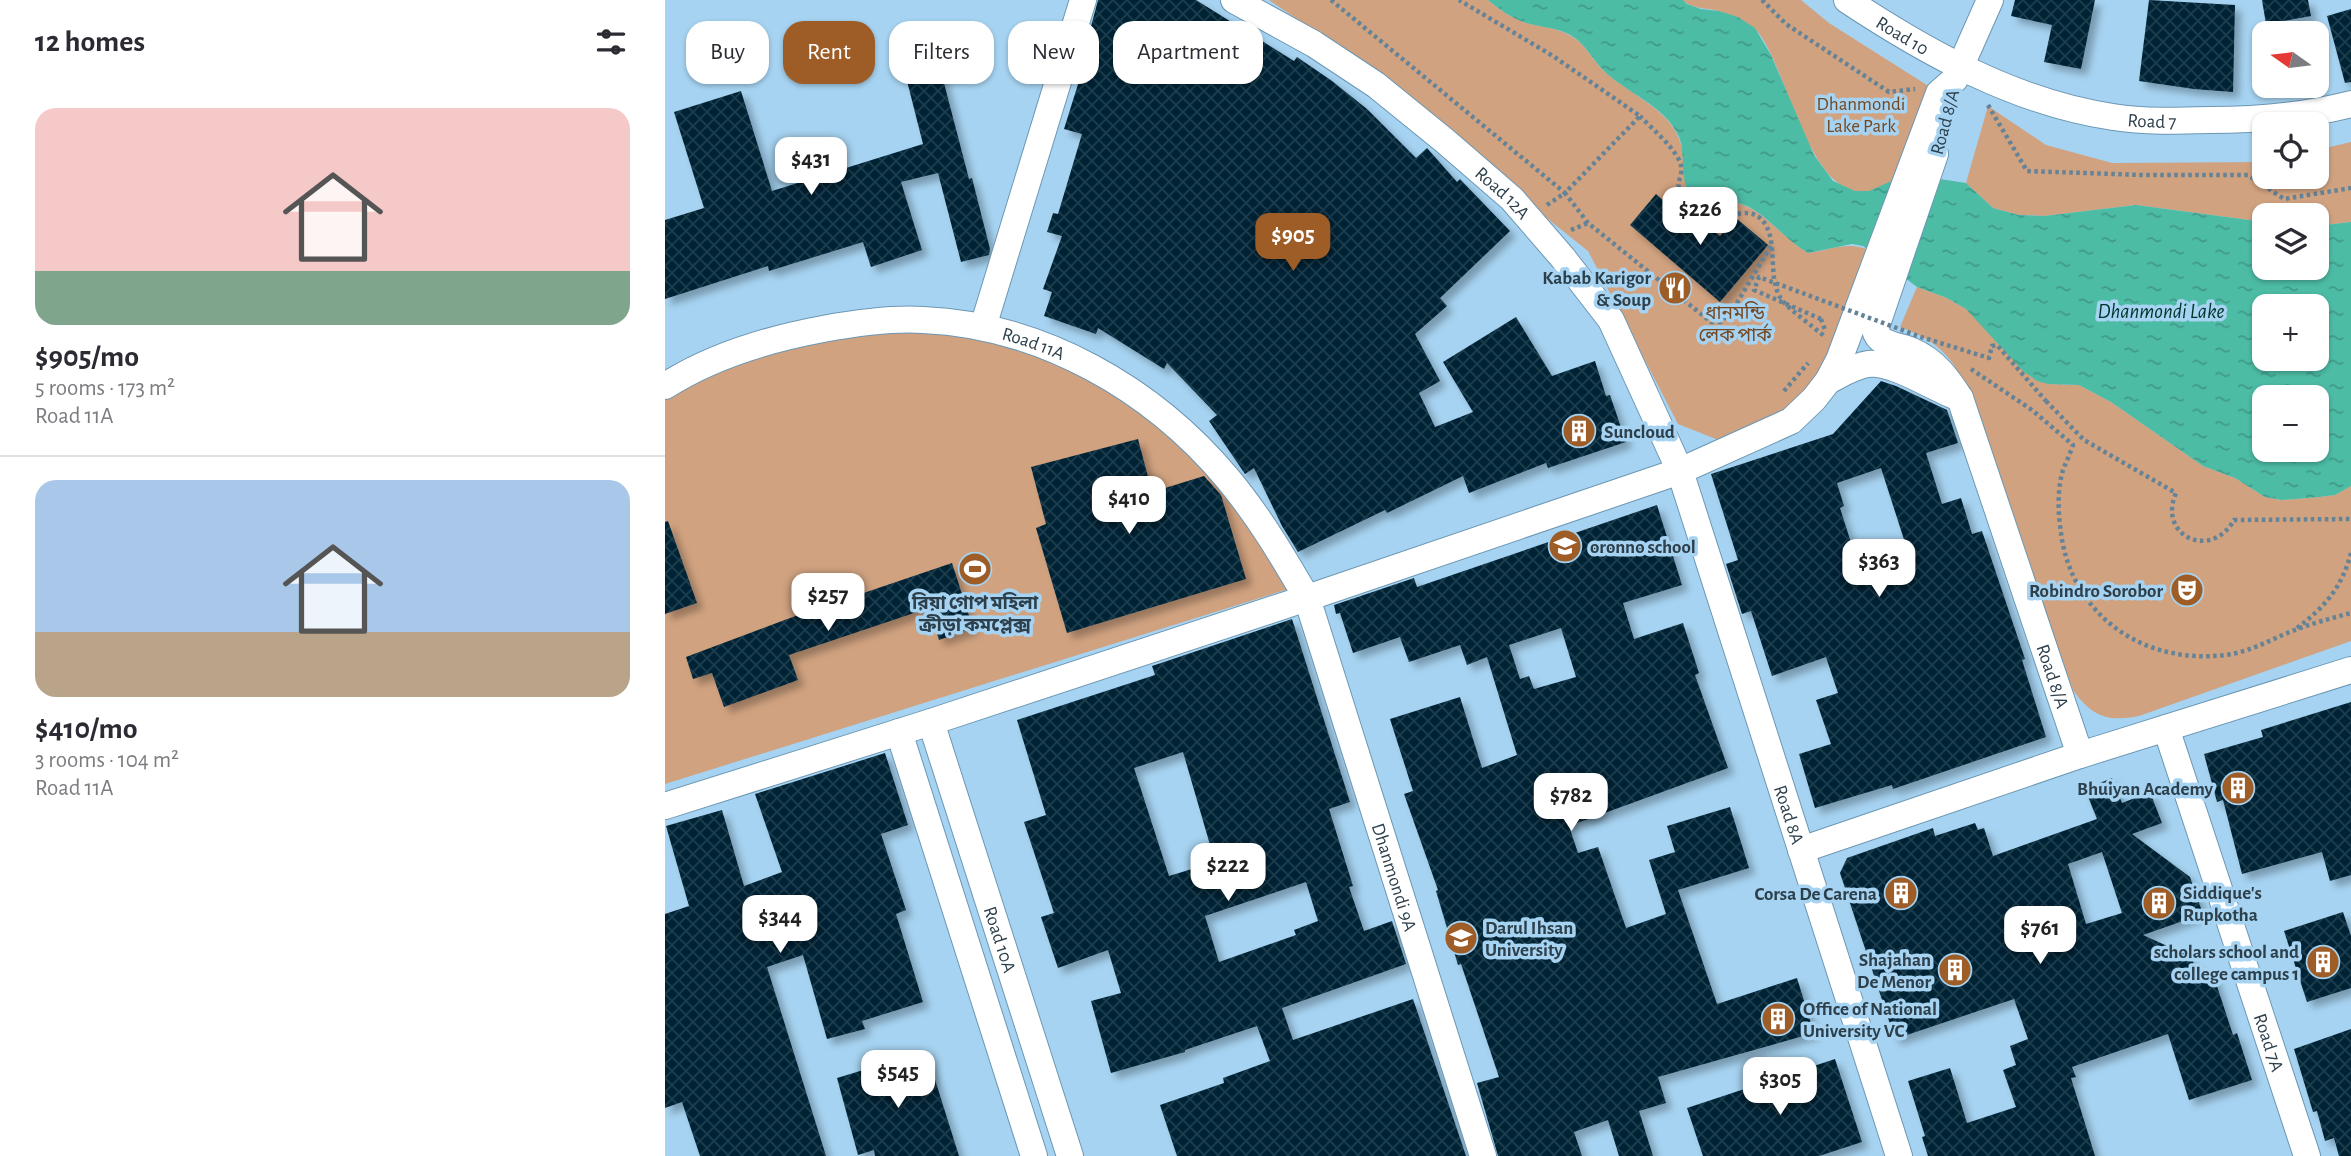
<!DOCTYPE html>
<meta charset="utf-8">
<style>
:root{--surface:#fff;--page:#f7f7f7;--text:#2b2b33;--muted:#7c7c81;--line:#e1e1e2;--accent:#9e5d27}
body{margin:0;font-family:"Alegreya Sans","Noto Sans Bengali",sans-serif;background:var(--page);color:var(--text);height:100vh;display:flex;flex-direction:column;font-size:26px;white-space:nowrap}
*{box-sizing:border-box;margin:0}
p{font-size:23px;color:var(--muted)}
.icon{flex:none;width:38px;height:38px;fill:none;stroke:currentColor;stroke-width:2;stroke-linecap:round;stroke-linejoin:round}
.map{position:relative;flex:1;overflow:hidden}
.details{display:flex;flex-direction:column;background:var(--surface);width:665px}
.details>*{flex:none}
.hud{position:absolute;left:21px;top:21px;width:665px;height:63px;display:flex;gap:14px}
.needle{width:46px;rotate:284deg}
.controls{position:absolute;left:1587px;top:21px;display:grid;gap:14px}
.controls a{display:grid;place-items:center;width:77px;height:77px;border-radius:14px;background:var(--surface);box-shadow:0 2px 5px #0004;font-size:35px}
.price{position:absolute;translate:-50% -60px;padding:0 16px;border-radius:14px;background:#fff;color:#222;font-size:23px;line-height:46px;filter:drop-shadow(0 2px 4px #0008)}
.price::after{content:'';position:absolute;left:50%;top:42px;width:21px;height:16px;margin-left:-10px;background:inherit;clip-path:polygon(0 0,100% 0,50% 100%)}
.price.current{background:var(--accent);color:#fff}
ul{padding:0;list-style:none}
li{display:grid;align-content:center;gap:14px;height:371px;padding:0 35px}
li+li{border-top:2px solid var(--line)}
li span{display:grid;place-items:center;height:217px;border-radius:21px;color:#555}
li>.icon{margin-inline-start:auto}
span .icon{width:126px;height:126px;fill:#fffc;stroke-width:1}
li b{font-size:30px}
h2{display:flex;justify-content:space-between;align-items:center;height:84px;padding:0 35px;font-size:30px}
.tag{padding:0 24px;border-radius:21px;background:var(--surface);box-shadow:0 2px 5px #0004;font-size:24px;line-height:63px}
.tag.current{background:var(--accent);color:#fff}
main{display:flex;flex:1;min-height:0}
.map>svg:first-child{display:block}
.green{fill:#d0a280}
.water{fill:url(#water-ripples);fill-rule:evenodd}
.building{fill:url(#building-cross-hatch);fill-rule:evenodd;filter:url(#shadow)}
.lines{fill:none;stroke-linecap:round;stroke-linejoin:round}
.street-casing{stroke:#6c97b3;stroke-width:28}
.path{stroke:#648397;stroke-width:4.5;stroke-dasharray:3.5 3.5;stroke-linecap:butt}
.street{stroke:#fff;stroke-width:26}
.path-bridge{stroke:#648397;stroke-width:4.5;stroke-dasharray:3.5 3.5;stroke-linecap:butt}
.labels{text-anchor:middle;stroke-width:7;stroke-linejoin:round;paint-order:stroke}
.street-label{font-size:19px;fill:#2c3f4b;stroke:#a6d3f1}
.park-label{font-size:19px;fill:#754721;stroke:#a6d3f1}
.poi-label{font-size:19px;font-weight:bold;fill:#2c3f4b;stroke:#a6d3f1;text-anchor:end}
.water-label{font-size:21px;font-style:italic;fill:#00332a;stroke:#a6d3f1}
</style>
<main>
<section class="details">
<h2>12 homes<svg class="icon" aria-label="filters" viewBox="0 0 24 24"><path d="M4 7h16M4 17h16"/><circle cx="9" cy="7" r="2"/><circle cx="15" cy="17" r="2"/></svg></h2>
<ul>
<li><span style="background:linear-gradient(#f6c9c9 75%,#7fa58c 0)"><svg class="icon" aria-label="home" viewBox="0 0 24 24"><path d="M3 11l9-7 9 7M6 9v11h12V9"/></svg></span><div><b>$905/mo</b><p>5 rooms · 173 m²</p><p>Road 11A</p></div></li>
<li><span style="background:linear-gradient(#a9c7e8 70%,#b9a48a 0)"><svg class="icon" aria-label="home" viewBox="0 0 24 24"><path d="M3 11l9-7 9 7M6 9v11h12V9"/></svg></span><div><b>$410/mo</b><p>3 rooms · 104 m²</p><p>Road 11A</p></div></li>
</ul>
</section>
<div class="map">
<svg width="1686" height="1156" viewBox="0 0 1686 1156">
<defs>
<pattern id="water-ripples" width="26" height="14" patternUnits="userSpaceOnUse" patternTransform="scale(1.75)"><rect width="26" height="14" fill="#4dbca5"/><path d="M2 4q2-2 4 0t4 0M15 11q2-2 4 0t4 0" fill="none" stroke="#409a88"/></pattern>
<pattern id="building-cross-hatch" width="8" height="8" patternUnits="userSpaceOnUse" patternTransform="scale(1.75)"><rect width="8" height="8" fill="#032436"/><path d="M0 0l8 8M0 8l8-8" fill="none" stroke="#1f3c4c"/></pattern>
<filter id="shadow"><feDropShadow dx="6" dy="6" stdDeviation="3.5" flood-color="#0004"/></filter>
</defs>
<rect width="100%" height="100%" fill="#a6d3f1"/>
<g class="green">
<path d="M604,0H823C835,10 849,20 865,24C879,27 893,28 906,36C921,44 927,60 939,71C961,92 1004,109 1014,139C1020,154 1020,171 1021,187C1040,197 1063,197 1083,207C1105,218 1121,240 1143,253C1170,249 1187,239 1211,254L1166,363L1107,423L1061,443L1013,424L923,251L629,17Z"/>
<path d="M1018,0H1136L1164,23L1265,87L1230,181C1222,184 1213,189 1205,191C1143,204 1123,65 1091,30C1086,25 1060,12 1053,11C1040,7 1028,10 1018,0Z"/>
<path d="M1323,106L1381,145L1447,163L1599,162L1600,177H1652V150L1686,142V222L1652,226V215H1600L1599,222L1471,205L1379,216L1354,215L1328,208L1301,183Z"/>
<path d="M1252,287L1282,298L1301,309L1383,384L1414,385L1446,402L1538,466L1570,478L1600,497L1617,500L1654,497L1670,495L1686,486V641L1474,716C1443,722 1427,717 1408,690L1289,365C1273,343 1260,337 1235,327Z"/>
<path d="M284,328L388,360L461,393L525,447L630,587L0,784V397L65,365L182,334Z"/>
</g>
<path class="water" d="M823,0H1018L1022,4L1036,9L1054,11L1073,17L1090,28L1106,55L1149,155L1168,181L1190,191H1204L1242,174L1301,183L1328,208L1354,215L1379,216L1471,205L1599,222L1600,268H1652V226L1686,222V486L1670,495L1654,497L1617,500L1600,497L1570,478L1538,466L1446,402L1414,385L1383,384L1372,381L1358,371L1301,309L1282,298L1252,287L1198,246L1187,244L1143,253C1121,240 1106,219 1084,207C1071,200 1029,196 1023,189C1016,182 1020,150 1014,137C1001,106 961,93 938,70C928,60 922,47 910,38C897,28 880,28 865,24C849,20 835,10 823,0ZM1600,306H1652V359H1600ZM1600,397H1652V450H1600Z"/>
<g class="building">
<path d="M433,0H531L629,61L632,57L667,81L702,109L751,158L762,148L792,182L795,179L845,231L775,298L782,306L750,334L775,381L754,393L770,427L808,412L778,362L851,317L887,376L930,361L941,396L945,395L961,442L883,468L881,463L804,493L798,476L722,513L720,510L633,552L617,526L589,468L580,474L544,421L552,415L502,363L499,369L433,328L431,334L379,316L387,292L378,289L397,236L382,232L388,213L393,214L417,134L399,129L419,65L416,64Z"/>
<path d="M1350,0H1430L1416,69L1379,62L1387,25L1346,16Z"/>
<path d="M1484,0L1570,5L1568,92L1529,89L1474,81Z"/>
<path d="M1597,0H1643L1646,16L1601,24Z"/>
<path d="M1686,9V82L1680,83L1662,16Z"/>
<path d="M274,64L304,179L307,178L325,249L324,255L296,262L273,173L236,182L257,250L206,267L198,242L104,271L103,266L0,299V220L39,208L9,112L76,91L107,191L258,144L240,73Z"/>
<path d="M991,194L1038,235L1045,228L1055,236L1071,218L1103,245L1055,302L965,225Z"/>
<path d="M1216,381L1231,386L1282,410L1293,443L1261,453L1277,504L1296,498L1307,534L1317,531L1360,659L1357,660L1381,737L1228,789L1227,785L1150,808L1134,754L1166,744L1151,700L1173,693L1161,657L1107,676L1086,611L1077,614L1061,564L1073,560L1046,474L1168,434ZM1216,468L1244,555L1195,571L1175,508L1179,506L1172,483Z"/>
<path d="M473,439L487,492L539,476L556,495L581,579L402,633L371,528L381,524L366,467Z"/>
<path d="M992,505L1017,585L958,603L969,639L1018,623L1034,673L1030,675L1063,768L904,826L913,853L933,847L961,928L1001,914L984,860L1010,852L1002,826L1065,807L1084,868L1013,890L1052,1004L1132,978L1149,1033L993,1077L1001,1103L974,1111L988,1156H954L943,1120L909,1132L917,1156H833L812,1083L834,1077L796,964L793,965L771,891L773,890L739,794L748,791L725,719L795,697L817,768L852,755L822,657L802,665L795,645L744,662L735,637L688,653L675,613L671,614L669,605L749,578L752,587ZM896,628L911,677L869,689L864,676L855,679L844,645Z"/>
<path d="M3,521L32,603L0,614V522Z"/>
<path d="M287,563L308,628L274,640L264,608L124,655L133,680L59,707L47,673L28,679L21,657L125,618Z"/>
<path d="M627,619L685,802L664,809L688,886L684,887L699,931L727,921L741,964L617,1008L628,1040L748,999L801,1156H512L495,1105L559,1083L558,1078L605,1061L592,1026L520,1050V1052L446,1073L426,1001L456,993L443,950L393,968L376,917L389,913L359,822L381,815L352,720L490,675L487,666ZM518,752L550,862L504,876L469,768ZM641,882L653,921L629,930L631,935L554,962L540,916Z"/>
<path d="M1686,702V875L1665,881L1657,852L1577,874L1558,800L1552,802L1539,754L1598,737L1596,730Z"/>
<path d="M220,753L243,825L216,834L241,910L231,914L258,1002L197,1021L200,1029L162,1039L138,955L102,967L161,1156H35L17,1102L0,1108V914L24,906L1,826L57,810L79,886L117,872L90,794Z"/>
<path d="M1447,778L1457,803L1485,792L1497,823L1467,834L1525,877L1538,914L1478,935L1522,955L1540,976L1548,974L1568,1035L1572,1033L1587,1080L1524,1100L1503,1034L1407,1067L1411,1077L1406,1078L1430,1156H1263L1257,1137L1260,1136L1243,1081L1285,1068L1302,1123L1351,1107L1338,1070L1351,1065L1345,1046L1363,1039L1349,999L1230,1039L1175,873L1182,858L1268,828L1270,836L1310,823L1313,830L1319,828L1328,856L1432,819L1420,789ZM1437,852L1457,913L1421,924L1403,864Z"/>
<path d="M1678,912L1686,936V988L1642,1002L1619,931Z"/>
<path d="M1686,1029V1156H1674L1669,1138L1660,1141L1652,1111L1648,1112L1629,1049Z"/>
<path d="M261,1051L294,1156H210L209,1150L193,1155L172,1078Z"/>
<path d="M1170,1059L1197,1142L1154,1156H1038L1022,1108Z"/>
</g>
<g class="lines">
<defs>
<g id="street">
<path id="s1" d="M569,0L649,44L711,85L780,141L847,199L898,258L946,320L1015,471L1234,1156"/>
<path id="s2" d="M1182,0C1262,53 1352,103 1448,117C1480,122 1512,121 1544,120C1592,120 1639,116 1686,104"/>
<path id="s3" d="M1270,154L1210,330C1214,346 1234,345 1247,351C1270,361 1282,378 1295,398L1415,755"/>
<path d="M318,327L418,0"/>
<path d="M1163,381C1175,375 1189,366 1203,364C1229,361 1269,389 1295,398"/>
<path id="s4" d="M0,386C47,356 104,339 158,329C191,323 225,318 258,320C377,325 488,389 563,479C594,516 618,557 642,598L818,1156"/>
<path id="s5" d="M266,722L405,1156"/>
<path id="s6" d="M1501,728L1642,1156"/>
<path d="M234,732L369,1156"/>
<path d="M0,806L266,722L642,598L1015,471L1126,421L1149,399L1163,381L1174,360L1274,93L1290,79L1325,0"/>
<path d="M1136,850L1415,755L1686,670"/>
</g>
</defs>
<use href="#street" class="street-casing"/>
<g class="path">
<path d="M666,0L900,193L975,116L888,56L794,0"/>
<path d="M1097,0L1121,24L1224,92L1250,89"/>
<path d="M1323,105L1362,171L1475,175H1583L1619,199L1686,188"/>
<path d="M975,116C987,129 1006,144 1014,160C1023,178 1002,183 1024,204C1027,207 1031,212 1035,215C1055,226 1081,202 1097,220C1114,238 1102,275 1115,297C1120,307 1149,327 1159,336"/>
<path d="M882,205L900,193L923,223L1046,322H1056L1070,306L1107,244"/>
<path d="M906,230L923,223"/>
<path d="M1156,319L1160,330"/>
<path d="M1306,369L1367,410L1408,445C1405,454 1401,462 1398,470C1392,490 1393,513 1396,533C1407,616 1479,665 1560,655C1586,652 1606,639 1630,630C1648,623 1667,618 1686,613"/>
<path d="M1119,391L1143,363"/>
<path d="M1381,401L1419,440L1511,493C1492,536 1546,561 1569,520L1686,519"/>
<path d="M1632,628C1660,607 1677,587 1686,553"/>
</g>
<use href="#street" class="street"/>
<path class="path-bridge" d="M1156,319L1089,290L1094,277L1256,337L1324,358L1327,346L1332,345L1381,401"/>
</g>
<defs>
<symbol id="restaurant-disc" viewBox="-11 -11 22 22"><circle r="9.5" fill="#9e5d27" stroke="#a6d3f1"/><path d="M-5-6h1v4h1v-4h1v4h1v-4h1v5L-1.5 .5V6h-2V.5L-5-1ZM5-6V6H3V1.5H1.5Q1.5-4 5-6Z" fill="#fff"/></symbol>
<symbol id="building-disc" viewBox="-11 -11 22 22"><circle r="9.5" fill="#9e5d27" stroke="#a6d3f1"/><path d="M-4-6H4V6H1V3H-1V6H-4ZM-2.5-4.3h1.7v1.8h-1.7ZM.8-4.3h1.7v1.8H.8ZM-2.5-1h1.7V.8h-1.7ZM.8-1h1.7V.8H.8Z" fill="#fff"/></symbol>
<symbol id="school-disc" viewBox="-11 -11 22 22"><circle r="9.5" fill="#9e5d27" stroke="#a6d3f1"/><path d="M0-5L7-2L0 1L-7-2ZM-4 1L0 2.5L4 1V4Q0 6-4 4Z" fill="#fff"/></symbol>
<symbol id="stadium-disc" viewBox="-11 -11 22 22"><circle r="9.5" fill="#9e5d27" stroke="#a6d3f1"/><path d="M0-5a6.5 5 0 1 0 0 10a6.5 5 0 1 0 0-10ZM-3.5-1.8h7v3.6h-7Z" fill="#fff"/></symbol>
<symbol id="theatre-disc" viewBox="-11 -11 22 22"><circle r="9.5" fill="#9e5d27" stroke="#a6d3f1"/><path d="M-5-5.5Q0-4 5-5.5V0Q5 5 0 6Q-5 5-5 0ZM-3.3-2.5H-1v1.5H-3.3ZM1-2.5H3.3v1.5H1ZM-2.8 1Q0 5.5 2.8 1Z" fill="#fff"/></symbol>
<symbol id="university-disc" viewBox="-11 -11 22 22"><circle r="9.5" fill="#9e5d27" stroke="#a6d3f1"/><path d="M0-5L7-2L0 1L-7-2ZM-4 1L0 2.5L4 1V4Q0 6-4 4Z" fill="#fff"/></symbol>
</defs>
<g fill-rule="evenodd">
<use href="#restaurant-disc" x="991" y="269" width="38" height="38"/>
<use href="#building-disc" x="895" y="412" width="38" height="38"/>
<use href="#school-disc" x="881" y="527" width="38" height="38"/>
<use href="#stadium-disc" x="291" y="550" width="38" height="38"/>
<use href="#theatre-disc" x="1503" y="571" width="38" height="38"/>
<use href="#building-disc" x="1554" y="769" width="38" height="38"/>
<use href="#building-disc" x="1217" y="874" width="38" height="38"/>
<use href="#building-disc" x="1475" y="884" width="38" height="38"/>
<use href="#university-disc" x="777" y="919" width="38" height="38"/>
<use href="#building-disc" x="1639" y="943" width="38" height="38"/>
<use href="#building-disc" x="1271" y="951" width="38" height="38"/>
<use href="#building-disc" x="1094" y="1000" width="38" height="38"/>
</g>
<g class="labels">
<g class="street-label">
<text dy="7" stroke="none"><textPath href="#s2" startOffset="66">Road 10</textPath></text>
<text dy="7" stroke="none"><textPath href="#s2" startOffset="332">Road 7</textPath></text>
<text transform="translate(1279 122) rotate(-75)" y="7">Road 8/A</text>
<text dy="7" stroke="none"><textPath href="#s1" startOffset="332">Road 12A</textPath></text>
<text dy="7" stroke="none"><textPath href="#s4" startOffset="383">Road 11A</textPath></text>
<text dy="7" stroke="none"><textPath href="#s3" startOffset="592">Road 8/A</textPath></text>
<text dy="7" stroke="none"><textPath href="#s1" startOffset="1026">Road 8A</textPath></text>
<text dy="7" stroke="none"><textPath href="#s4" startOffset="1059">Dhanmondi 9A</textPath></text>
<text dy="7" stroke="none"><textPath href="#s5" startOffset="228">Road 10A</textPath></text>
<text dy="7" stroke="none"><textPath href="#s6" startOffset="331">Road 7A</textPath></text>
</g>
<g class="park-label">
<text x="1196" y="110">Dhanmondi<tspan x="1196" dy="22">Lake Park</tspan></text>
<text x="1070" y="319">ধানমন্ডি<tspan x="1070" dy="22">লেক পার্ক</tspan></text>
</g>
<g class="poi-label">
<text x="986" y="284">Kabab Karigor<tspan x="986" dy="22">&amp; Soup</tspan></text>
<text x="939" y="438" text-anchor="start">Suncloud</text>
<text x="925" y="553" text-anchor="start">oronno school</text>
<text x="1498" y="597">Robindro Sorobor</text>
<text x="310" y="609" text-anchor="middle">রিয়া গোপ মহিলা<tspan x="310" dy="22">ক্রীড়া কমপ্লেক্স</tspan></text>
<text x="1548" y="795">Bhuiyan Academy</text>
<text x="1518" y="899" text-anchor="start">Siddique's<tspan x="1518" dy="22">Rupkotha</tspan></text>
<text x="1212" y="900">Corsa De Carena</text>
<text x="820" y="934" text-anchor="start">Darul Ihsan<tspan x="820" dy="22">University</tspan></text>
<text x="1634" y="958">scholars school and<tspan x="1634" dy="22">college campus 1</tspan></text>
<text x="1266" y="966">Shajahan<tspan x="1266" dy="22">De Menor</tspan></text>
<text x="1138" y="1015" text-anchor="start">Office of National<tspan x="1138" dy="22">University VC</tspan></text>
</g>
<g class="water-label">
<text x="1496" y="318">Dhanmondi Lake</text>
</g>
</g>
</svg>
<div class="controls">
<a><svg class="needle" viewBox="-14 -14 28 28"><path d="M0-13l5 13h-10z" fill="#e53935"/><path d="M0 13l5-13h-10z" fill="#7c7c81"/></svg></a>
<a><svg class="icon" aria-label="locate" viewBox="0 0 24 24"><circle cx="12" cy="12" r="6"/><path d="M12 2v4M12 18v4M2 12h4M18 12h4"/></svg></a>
<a><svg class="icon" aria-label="layers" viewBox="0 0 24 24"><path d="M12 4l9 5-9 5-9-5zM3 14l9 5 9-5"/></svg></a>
<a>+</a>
<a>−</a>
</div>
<b class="price" style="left:146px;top:197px">$431</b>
<b class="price" style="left:1035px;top:247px">$226</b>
<b class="price current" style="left:628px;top:273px">$905</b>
<b class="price" style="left:464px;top:536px">$410</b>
<b class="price" style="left:1214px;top:599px">$363</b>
<b class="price" style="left:163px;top:633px">$257</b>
<b class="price" style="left:906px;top:833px">$782</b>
<b class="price" style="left:563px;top:903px">$222</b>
<b class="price" style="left:115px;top:955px">$344</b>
<b class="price" style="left:1375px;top:966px">$761</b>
<b class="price" style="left:233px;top:1110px">$545</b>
<b class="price" style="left:1115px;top:1117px">$305</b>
<div class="hud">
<a class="tag">Buy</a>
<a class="tag current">Rent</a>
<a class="tag">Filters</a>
<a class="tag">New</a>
<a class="tag">Apartment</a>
</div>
</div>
</main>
